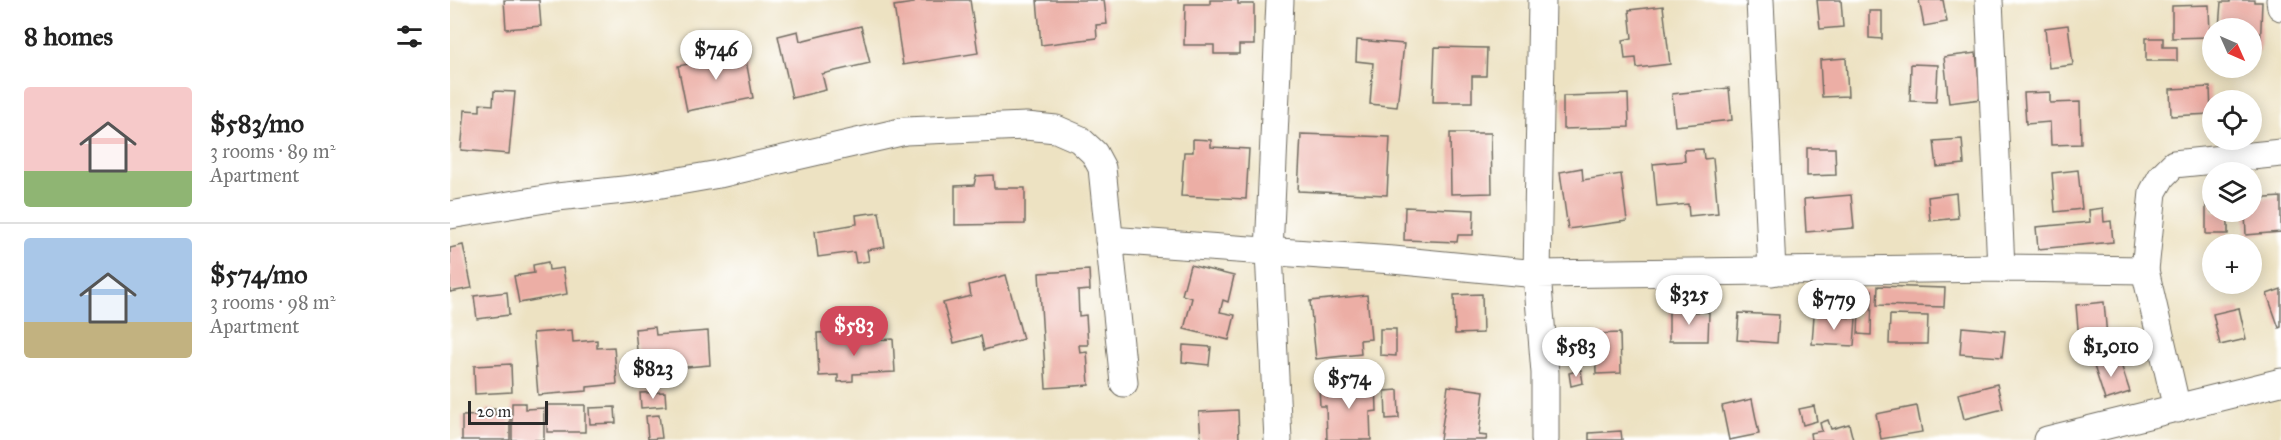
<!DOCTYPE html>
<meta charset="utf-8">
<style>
:root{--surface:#fff;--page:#f6f6f6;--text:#222;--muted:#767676;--line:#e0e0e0;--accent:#d1495b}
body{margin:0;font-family:"IM FELL Great Primer",serif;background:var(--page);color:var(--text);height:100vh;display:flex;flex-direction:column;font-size:22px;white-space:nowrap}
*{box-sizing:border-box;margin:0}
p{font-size:20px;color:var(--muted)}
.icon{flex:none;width:33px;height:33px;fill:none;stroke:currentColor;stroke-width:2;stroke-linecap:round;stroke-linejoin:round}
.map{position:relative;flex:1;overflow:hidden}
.drawer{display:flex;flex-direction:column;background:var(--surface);width:450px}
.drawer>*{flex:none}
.needle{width:39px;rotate:135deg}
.tools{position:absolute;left:1752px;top:18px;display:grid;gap:12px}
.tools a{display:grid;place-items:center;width:60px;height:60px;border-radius:50%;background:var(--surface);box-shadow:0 3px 15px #0003;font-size:30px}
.scale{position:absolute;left:18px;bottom:15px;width:80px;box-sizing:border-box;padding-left:6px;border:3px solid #2b2b2b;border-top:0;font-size:16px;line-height:21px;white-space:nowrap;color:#2b2b2b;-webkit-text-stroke:4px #fff;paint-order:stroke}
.price{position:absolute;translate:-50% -51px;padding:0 14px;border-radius:21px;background:#fff;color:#222;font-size:20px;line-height:39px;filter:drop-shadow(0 2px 3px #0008)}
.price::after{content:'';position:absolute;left:50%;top:36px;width:18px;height:14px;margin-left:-9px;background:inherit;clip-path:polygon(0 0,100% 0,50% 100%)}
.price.on{background:var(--accent);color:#fff}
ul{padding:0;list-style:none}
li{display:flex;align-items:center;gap:18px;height:150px;padding:0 24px}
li+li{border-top:2px solid var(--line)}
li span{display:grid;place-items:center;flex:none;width:168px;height:120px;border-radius:6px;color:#555}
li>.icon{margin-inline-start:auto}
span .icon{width:72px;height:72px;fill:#fffc;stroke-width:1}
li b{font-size:26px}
h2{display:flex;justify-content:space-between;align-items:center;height:72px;padding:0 24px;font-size:26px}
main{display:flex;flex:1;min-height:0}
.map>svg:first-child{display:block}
.building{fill:#ecaea5}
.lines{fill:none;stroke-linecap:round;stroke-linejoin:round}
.minor-casing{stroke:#6f6b60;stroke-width:29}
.minor{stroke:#fff;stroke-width:27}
</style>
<main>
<section class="drawer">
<h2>8 homes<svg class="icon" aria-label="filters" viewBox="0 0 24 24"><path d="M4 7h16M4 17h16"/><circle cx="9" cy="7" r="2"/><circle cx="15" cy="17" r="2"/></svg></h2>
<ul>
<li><span style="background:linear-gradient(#f6c9c9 70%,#8fb573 0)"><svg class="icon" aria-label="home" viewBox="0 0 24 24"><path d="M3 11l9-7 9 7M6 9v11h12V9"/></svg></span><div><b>$583/mo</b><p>3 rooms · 89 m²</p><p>Apartment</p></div></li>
<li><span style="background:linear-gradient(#a9c7e8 70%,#c2b280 0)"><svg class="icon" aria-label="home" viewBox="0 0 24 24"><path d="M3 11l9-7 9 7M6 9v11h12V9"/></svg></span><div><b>$574/mo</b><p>3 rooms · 98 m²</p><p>Apartment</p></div></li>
</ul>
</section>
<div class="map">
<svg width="1831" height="440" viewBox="0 0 1831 440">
<rect width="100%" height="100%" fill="#fff"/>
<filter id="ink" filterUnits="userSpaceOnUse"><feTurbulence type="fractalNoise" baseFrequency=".0167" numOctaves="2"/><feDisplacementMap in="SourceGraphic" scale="12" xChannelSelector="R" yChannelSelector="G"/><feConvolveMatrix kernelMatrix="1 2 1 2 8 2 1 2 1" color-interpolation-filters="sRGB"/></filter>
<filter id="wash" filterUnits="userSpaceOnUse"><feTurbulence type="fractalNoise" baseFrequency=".008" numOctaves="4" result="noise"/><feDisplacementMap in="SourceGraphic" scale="24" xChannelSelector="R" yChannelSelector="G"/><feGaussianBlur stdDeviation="1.35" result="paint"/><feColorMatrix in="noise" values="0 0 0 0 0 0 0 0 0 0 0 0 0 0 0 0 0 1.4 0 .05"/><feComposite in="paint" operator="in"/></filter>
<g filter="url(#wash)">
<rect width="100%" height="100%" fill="#ede2c2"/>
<g id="blocks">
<g class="building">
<path d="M54,0H89L91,26L56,29Z"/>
<path d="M463,0H520L528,53L453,65L444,6L464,3Z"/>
<path d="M587,0H654L657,24L646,25L647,38L591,45Z"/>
<path d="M760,0H788V4H804V45H789V54H764V45H734L735,4H760Z"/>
<path d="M1367,0H1391L1393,27L1370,29Z"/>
<path d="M1469,0H1493L1497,22L1474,26Z"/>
<path d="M1780,0H1804V2H1812L1810,51H1802V28H1769L1771,2H1780Z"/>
<path d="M1759,5L1760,37L1722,38V6Z"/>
<path d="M1213,6L1220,64L1187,68L1186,58L1175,59L1173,40L1182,38L1179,10Z"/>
<path d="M1419,11H1432V39L1419,38Z"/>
<path d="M1618,25L1623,65L1599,68L1595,28Z"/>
<path d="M411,26L420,63L372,74L376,90L342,98L328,36L348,31L350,41Z"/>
<path d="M1696,38H1713V47H1727V61H1696Z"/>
<path d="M907,40L954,44L947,107L920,104L923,63L906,61Z"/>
<path d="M280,47L282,58L295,55L303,98L237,111L228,66L269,58L267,49Z"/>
<path d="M985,47L1037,48L1036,76H1022V102H983Z"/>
<path d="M1526,53L1531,99L1499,103L1494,57Z"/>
<path d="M1396,58L1398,96L1372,97L1370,60Z"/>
<path d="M1461,64L1488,65L1486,102L1460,101Z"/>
<path d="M1760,87L1761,114L1721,116L1720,89Z"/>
<path d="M1279,88L1282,120L1225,126L1222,94Z"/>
<path d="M44,91L65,92L59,154L11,150L15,110L30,111V104L43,105Z"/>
<path d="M1600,92V103L1630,102L1631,144L1601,145L1600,122L1576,124L1574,93Z"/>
<path d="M1178,94L1179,127L1113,129V96Z"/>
<path d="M1000,133H1041L1042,193L1001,194Z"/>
<path d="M851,134L940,137L937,195L848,191Z"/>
<path d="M743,139L761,140V147L799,149L796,199L731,196L734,152H743Z"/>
<path d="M1512,139L1514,164L1487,167L1484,141Z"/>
<path d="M1357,148H1385L1386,175L1357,176Z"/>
<path d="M1253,149L1254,159L1263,158L1268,213L1239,216L1238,204L1207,207L1203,164L1235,161L1234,150Z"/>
<path d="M1132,168L1133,180L1171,174L1177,221L1118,229L1110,172Z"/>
<path d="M1628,170L1632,209L1605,212L1602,173Z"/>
<path d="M543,175L544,188H575V224L505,225V186L524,185L526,176Z"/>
<path d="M1506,193L1508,218L1480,221L1478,197Z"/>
<path d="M1401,195L1404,228L1356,232L1354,199Z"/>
<path d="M1831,197V232L1796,235L1795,212H1802V199Z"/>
<path d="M1756,202H1762V212H1778V234H1756Z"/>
<path d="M955,207L1024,210L1023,235H1008L1007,242L954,240Z"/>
<path d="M1653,208L1654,222L1661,221L1663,242L1588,249L1586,227L1640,222L1639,210Z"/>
<path d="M429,212L435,247L417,250L419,261L406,263L404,252L368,257L365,231L407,224L406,215Z"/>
<path d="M13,245L22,288L0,292V248Z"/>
<path d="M98,262L99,270L113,268L117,294L69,303L64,276L84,273L83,265Z"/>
<path d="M740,265L784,276L778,302L773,300L770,312L785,315L779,340L734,329L742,298L732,295Z"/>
<path d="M639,270L640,290L628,291L629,316L636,315L638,345H629L630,353L637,352L639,385L596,388L589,273Z"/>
<path d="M556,275L573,339L534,350L531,336L504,343L493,303L521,296L519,285Z"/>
<path d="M1428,286L1495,288L1494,307L1427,305Z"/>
<path d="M1370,289L1422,290L1421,335L1408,334L1409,309L1369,308Z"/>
<path d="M1831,289V327L1829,328L1817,294Z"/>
<path d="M57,292L59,315L27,319L24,296Z"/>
<path d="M1032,294L1033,333L1005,334L1004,295Z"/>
<path d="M917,295L921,339L910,340L911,354L866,359L860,301Z"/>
<path d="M1654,302L1657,337L1629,340L1626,305Z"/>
<path d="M1789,308L1796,339L1770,345L1763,314Z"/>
<path d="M1219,311L1259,312L1258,341H1219Z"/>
<path d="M1289,313L1329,315L1327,343L1287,340Z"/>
<path d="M1364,315L1406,318L1404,346L1362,344Z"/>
<path d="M1440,315L1478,316L1477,344H1439Z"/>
<path d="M205,327L206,335L258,331L260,365L189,371L185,329Z"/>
<path d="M1512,327L1555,331L1552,357L1510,354Z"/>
<path d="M930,329H946V356L930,355Z"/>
<path d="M122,330L123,342L147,340V348L164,347L167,384L137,387V391L88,395L83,333Z"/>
<path d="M386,332V342L443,339L445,372L403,374V381L388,382V375L369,376L367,333Z"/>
<path d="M1170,333L1171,373L1146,374L1145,334Z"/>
<path d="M733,345L761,347L759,365L732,362Z"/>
<path d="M1668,355L1680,392L1655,400L1643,363Z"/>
<path d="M61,364L62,392L25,394L24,366Z"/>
<path d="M1131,370L1133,383L1121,386L1119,373Z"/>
<path d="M926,383L927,411L920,412L921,440H877L876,406H870L869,386Z"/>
<path d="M1547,384L1553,409L1514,419L1508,394Z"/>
<path d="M998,386L1034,391L1029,435L1037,436L1036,440H990Z"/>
<path d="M948,390L949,418L936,419L935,391Z"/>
<path d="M215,392L216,406L191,408L190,393Z"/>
<path d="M1302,399L1309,434L1279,440L1272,406Z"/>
<path d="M62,403H75V409L94,408V440H62Z"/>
<rect x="97" y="405" width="38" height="27"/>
<path d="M1364,406L1367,421L1353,425L1349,409Z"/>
<path d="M1467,406L1472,432L1431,439L1426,414Z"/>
<path d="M165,407L166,423L140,424L139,408Z"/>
<path d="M36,409H45V415H60V440H12V416L36,415Z"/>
<path d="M788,410L789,440H751L749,412Z"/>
<path d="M209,415L212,438L198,439L196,416Z"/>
<path d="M1378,420L1381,429L1399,424L1403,440H1361L1360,433L1372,431L1370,423Z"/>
<path d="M1171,431L1172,440H1139V433Z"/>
</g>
</g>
</g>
<g filter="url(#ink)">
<use href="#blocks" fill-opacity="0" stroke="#6f6b60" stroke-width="1.5"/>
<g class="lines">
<defs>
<g id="minor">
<path d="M1310,0L1322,272"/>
<path d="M1539,0L1551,268"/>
<path d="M1830,0L1831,7"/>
<path d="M0,215L107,197L183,189L269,174L455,131L576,126L606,129L629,139L644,153L652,168L674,383"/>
<path d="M659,240L943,260L1087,274L1092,0"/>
<path d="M1727,409L1695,270L1703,192L1712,176L1724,164L1831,153"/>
<path d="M828,440L819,252L830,0"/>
<path d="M1095,440V373L1087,274L1551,268L1695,270"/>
<path d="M1597,440L1831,382"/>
</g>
</defs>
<use href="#minor" class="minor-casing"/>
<use href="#minor" class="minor"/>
</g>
</g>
</svg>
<div class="tools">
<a><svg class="needle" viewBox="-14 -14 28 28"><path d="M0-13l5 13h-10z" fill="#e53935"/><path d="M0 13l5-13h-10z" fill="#767676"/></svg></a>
<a><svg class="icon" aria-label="locate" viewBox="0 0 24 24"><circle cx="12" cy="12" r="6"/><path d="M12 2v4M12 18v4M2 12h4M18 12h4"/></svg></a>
<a><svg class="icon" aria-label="layers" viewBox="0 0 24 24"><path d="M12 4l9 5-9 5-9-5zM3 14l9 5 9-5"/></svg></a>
<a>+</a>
</div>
<div class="scale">20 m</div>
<b class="price" style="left:266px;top:81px">$746</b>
<b class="price" style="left:1239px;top:326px">$325</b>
<b class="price" style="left:1384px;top:331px">$779</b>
<b class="price on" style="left:404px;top:357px">$583</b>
<b class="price" style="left:1126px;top:378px">$583</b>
<b class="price" style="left:1661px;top:378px">$1,010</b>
<b class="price" style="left:203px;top:400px">$823</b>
<b class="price" style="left:899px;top:410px">$574</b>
</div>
</main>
